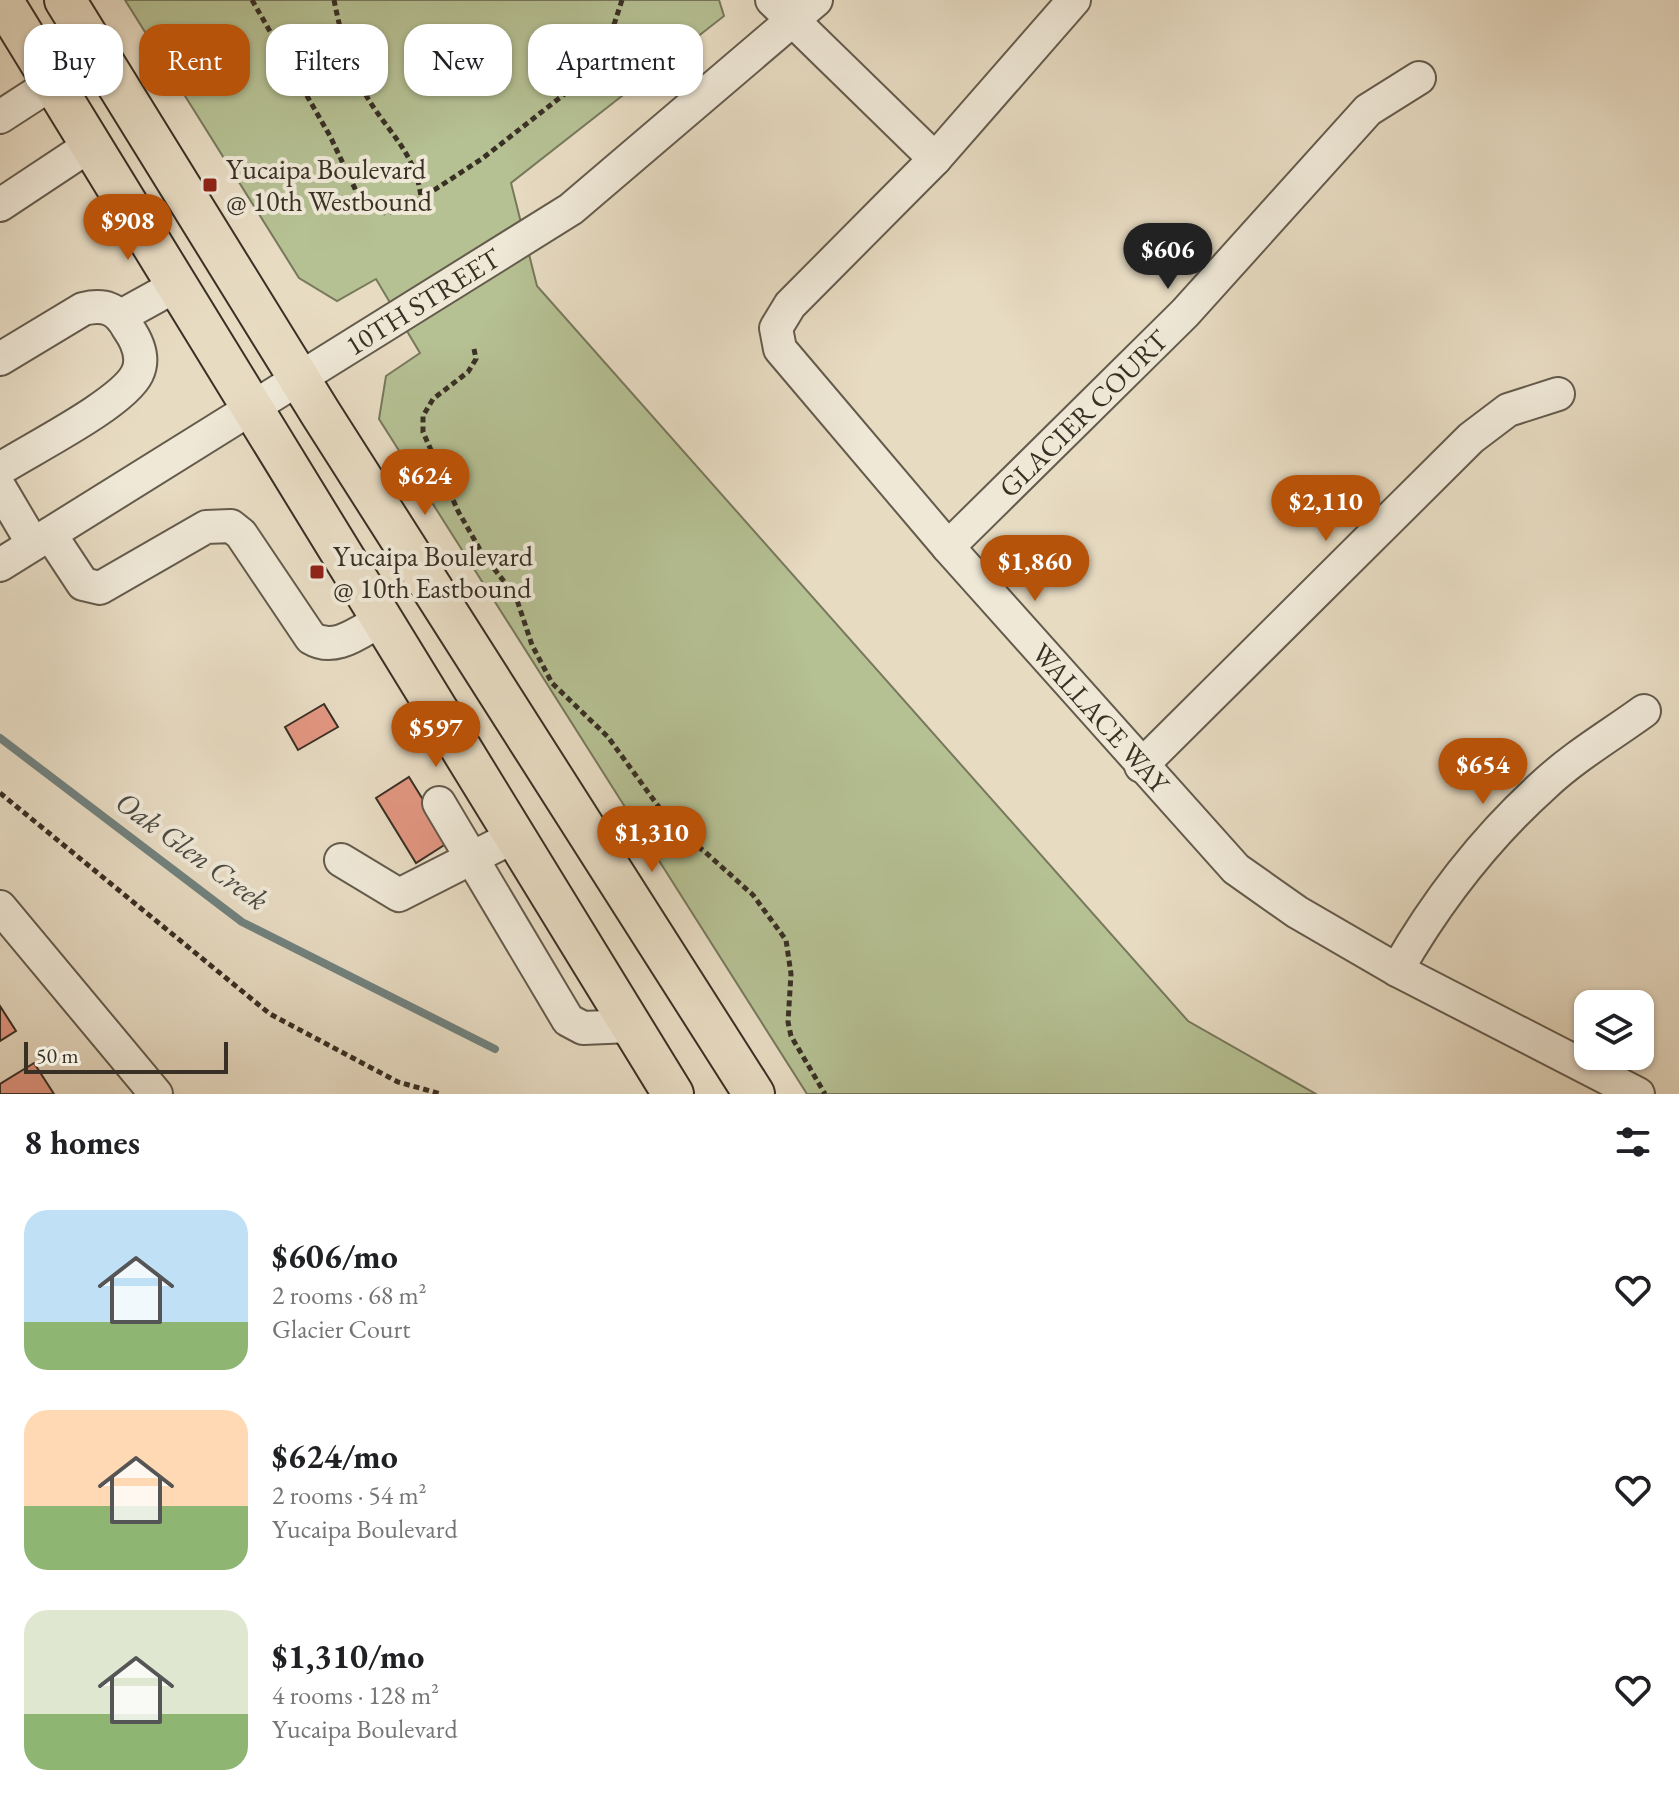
<!DOCTYPE html>
<meta charset="utf-8">
<style>
:root{--surface:#fff;--page:#f6f6f6;--text:#202124;--muted:#757577;--accent:#b45309}
body{margin:0;font-family:"EB Garamond",serif;background:var(--page);color:var(--text);height:100vh;display:flex;flex-direction:column;font-size:30px;white-space:nowrap}
*{box-sizing:border-box;margin:0}
p{font-size:26px;color:var(--muted)}
.icon{flex:none;width:44px;height:44px;fill:none;stroke:currentColor;stroke-width:2;stroke-linecap:round;stroke-linejoin:round}
.map{position:relative;height:1094px;overflow:hidden}
.drawer{display:flex;flex-direction:column;background:var(--surface);flex:1}
.drawer>*{flex:none}
.banner{position:absolute;left:24px;top:24px;width:800px;height:72px;display:flex;gap:16px}
.tools{position:absolute;left:1574px;top:990px;display:grid;gap:16px}
.tools a{display:grid;place-items:center;width:80px;height:80px;border-radius:16px;background:var(--surface);box-shadow:0 2px 6px #0004;font-size:40px}
.scale{position:absolute;left:24px;bottom:20px;width:204px;box-sizing:border-box;padding-left:8px;border:4px solid #393025;border-top:0;font-size:22px;line-height:28px;white-space:nowrap;color:#393025;-webkit-text-stroke:6px #efe8d7;paint-order:stroke}
.price{position:absolute;translate:-50% -68px;padding:0 18px;border-radius:28px;background:var(--accent);color:#fff;font-size:26px;line-height:52px;filter:drop-shadow(0 2px 4px #0008)}
.price::after{content:'';position:absolute;left:50%;top:48px;width:24px;height:18px;margin-left:-12px;background:inherit;clip-path:polygon(0 0,100% 0,50% 100%)}
.price.on{background:#222;color:#fff}
ul{padding:0;list-style:none}
li{display:flex;align-items:center;gap:24px;height:200px;padding:0 24px}
li span{display:grid;place-items:center;flex:none;width:224px;height:160px;border-radius:24px;color:#555}
li>.icon{margin-inline-start:auto}
span .icon{width:96px;height:96px;fill:#fffc;stroke-width:1}
li b{font-size:34px}
h2{display:flex;justify-content:space-between;align-items:center;height:96px;padding:0 24px;font-size:34px}
.chip{padding:0 28px;border-radius:24px;background:var(--surface);box-shadow:0 2px 6px #0004;font-size:28px;line-height:72px}
.chip.on{background:var(--accent);color:#fff}
.map>svg:first-child{display:block}
.green{fill:#b5c093;stroke:#77785c;stroke-width:2}
.lines{fill:none;stroke-linecap:round;stroke-linejoin:round}
.stream{stroke:#72827f;stroke-width:8}
.building{fill:#e29681;stroke:#393025;stroke-width:2}
.minor-casing{stroke:#645b4c;stroke-width:36}
.major-casing{stroke:#393025;stroke-width:44}
.path{stroke:#393025;stroke-width:5;stroke-dasharray:6 4;stroke-linecap:butt}
.minor{stroke:#efe8d7;stroke-width:32}
.major{stroke:#e7dbc2;stroke-width:40}
.poi-dot{fill:#8f2418;stroke:#efe8d7;stroke-width:3}
.labels{text-anchor:middle;stroke-width:8;stroke-linejoin:round;paint-order:stroke}
.poi-label{font-size:28px;fill:#393025;stroke:#efe8d7;text-anchor:start}
.street-label{font-size:28px;fill:#393025;stroke:#efe8d7}
.water-label{font-size:30px;font-style:italic;fill:#4c4b43;stroke:#efe8d7}
</style>
<div class="map">
<svg width="1679" height="1094" viewBox="0 0 1679 1094">
<rect width="100%" height="100%" fill="#e7dbc2"/>
<filter id="stains"><feTurbulence type="fractalNoise" baseFrequency=".0025" numOctaves="4"/><feColorMatrix values="0 0 0 0 .2 0 0 0 0 .09 0 0 0 0 .02 0 0 0 .5 -.17"/></filter>
<radialGradient id="worn" r=".72"><stop offset=".6" stop-color="#630" stop-opacity="0"/><stop offset="1" stop-color="#630" stop-opacity=".3"/></radialGradient>
<path class="green" d="M125,0H719L724,16L511,183L537,286L1188,1021L1316,1094H807L379,419L386,376L420,353L376,279L337,301L299,278Z"/>
<g class="lines">
<path class="stream" d="M0,738L242,922L495,1049"/>
</g>
<g class="building">
<path d="M324,704L338,727L298,750L285,727Z"/>
<path d="M409,777L449,842L416,863L376,798Z"/>
<path d="M0,1006L16,1031L0,1041Z"/>
<path d="M34,1063L54,1094H0V1084Z"/>
</g>
<g class="lines">
<defs>
<g id="minor">
<path d="M772,0L935,159"/>
<path id="s1" d="M1074,0L935,159L790,305L776,328L780,349L948,547L1236,869L1297,912L1397,970L1638,1094"/>
<path d="M0,117L54,82"/>
<path d="M0,205L92,144"/>
<path d="M121,316L179,284"/>
<path d="M0,359L83,309C104,304 117,308 128,328C137,341 145,358 137,374C122,404 31,449 0,469"/>
<path d="M0,488L33,544"/>
<path d="M50,534L83,584L100,588L206,527L231,526L241,534L311,638C336,653 360,631 383,619"/>
<path id="s2" d="M948,547L1185,313L1368,110L1419,78"/>
<path id="s3" d="M0,565L571,209L816,0"/>
<path d="M1141,766L1471,438L1508,410L1558,394"/>
<path d="M439,803L568,1020L583,1028L631,1026"/>
<path d="M341,860L399,895L515,836"/>
<path d="M0,907L156,1094"/>
<path d="M1397,970C1437,900 1485,838 1545,784C1575,756 1611,735 1644,711"/>
</g>
<g id="major">
<path d="M2,0L673,1094"/>
<path d="M65,0L321,414L754,1094"/>
</g>
</defs>
<use href="#minor" class="minor-casing"/>
<use href="#major" class="major-casing"/>
<g class="path">
<path d="M252,0L330,136L358,195L377,212L389,213L422,198L483,158L585,78L605,52L622,0"/>
<path d="M334,0C340,30 348,62 363,90C387,134 421,154 422,211"/>
<path d="M474,349L476,359L468,372L433,399L423,416V432L458,511L482,553L516,597L532,645L552,683L608,737L677,832L704,851L753,895L786,940L791,974L788,1022L791,1036L825,1094"/>
<path d="M0,793L270,1014L398,1082L441,1094"/>
</g>
<use href="#minor" class="minor"/>
<use href="#major" class="major"/>
</g>
<g class="poi-dot">
<rect x="202" y="177" width="16" height="16" rx="4"/>
<rect x="309" y="564" width="16" height="16" rx="4"/>
</g>
<g class="labels">
<g class="poi-label">
<text x="226" y="179">Yucaipa Boulevard<tspan x="226" dy="32">@ 10th Westbound</tspan></text>
<text x="333" y="566">Yucaipa Boulevard<tspan x="333" dy="32">@ 10th Eastbound</tspan></text>
</g>
<g class="street-label">
<text dy="10" stroke="none"><textPath href="#s3" startOffset="498">10TH STREET</textPath></text>
<text dy="10" stroke="none"><textPath href="#s2" startOffset="190">GLACIER COURT</textPath></text>
<text dy="10" stroke="none"><textPath href="#s1" startOffset="954">WALLACE WAY</textPath></text>
</g>
<g class="water-label">
<text transform="translate(192 851) rotate(36)" y="10">Oak Glen Creek</text>
</g>
</g>
<rect width="100%" height="100%" filter="url(#stains)"/>
<rect width="100%" height="100%" fill="url(#worn)"/>
</svg>
<div class="tools">
<a><svg class="icon" aria-label="layers" viewBox="0 0 24 24"><path d="M12 4l9 5-9 5-9-5zM3 14l9 5 9-5"/></svg></a>
</div>
<div class="scale">50 m</div>
<b class="price" style="left:128px;top:262px">$908</b>
<b class="price on" style="left:1168px;top:291px">$606</b>
<b class="price" style="left:425px;top:517px">$624</b>
<b class="price" style="left:1326px;top:543px">$2,110</b>
<b class="price" style="left:1035px;top:603px">$1,860</b>
<b class="price" style="left:436px;top:769px">$597</b>
<b class="price" style="left:1483px;top:806px">$654</b>
<b class="price" style="left:652px;top:874px">$1,310</b>
<div class="banner">
<a class="chip">Buy</a>
<a class="chip on">Rent</a>
<a class="chip">Filters</a>
<a class="chip">New</a>
<a class="chip">Apartment</a>
</div>
</div>
<section class="drawer">
<h2>8 homes<svg class="icon" aria-label="filters" viewBox="0 0 24 24"><path d="M4 7h16M4 17h16"/><circle cx="9" cy="7" r="2"/><circle cx="15" cy="17" r="2"/></svg></h2>
<ul>
<li><span style="background:linear-gradient(#bfe0f5 70%,#8fb573 0)"><svg class="icon" aria-label="home" viewBox="0 0 24 24"><path d="M3 11l9-7 9 7M6 9v11h12V9"/></svg></span><div><b>$606/mo</b><p>2 rooms · 68 m²</p><p>Glacier Court</p></div><svg class="icon" aria-label="heart" viewBox="0 0 24 24"><path d="M12 20l-8-8c-3-5 5-10 8-4 3-6 11-1 8 4z"/></svg></li>
<li><span style="background:linear-gradient(#ffd9b3 60%,#8fb573 0)"><svg class="icon" aria-label="home" viewBox="0 0 24 24"><path d="M3 11l9-7 9 7M6 9v11h12V9"/></svg></span><div><b>$624/mo</b><p>2 rooms · 54 m²</p><p>Yucaipa Boulevard</p></div><svg class="icon" aria-label="heart" viewBox="0 0 24 24"><path d="M12 20l-8-8c-3-5 5-10 8-4 3-6 11-1 8 4z"/></svg></li>
<li><span style="background:linear-gradient(#dfe7d0 65%,#8fb573 0)"><svg class="icon" aria-label="home" viewBox="0 0 24 24"><path d="M3 11l9-7 9 7M6 9v11h12V9"/></svg></span><div><b>$1,310/mo</b><p>4 rooms · 128 m²</p><p>Yucaipa Boulevard</p></div><svg class="icon" aria-label="heart" viewBox="0 0 24 24"><path d="M12 20l-8-8c-3-5 5-10 8-4 3-6 11-1 8 4z"/></svg></li>
</ul>
</section>
